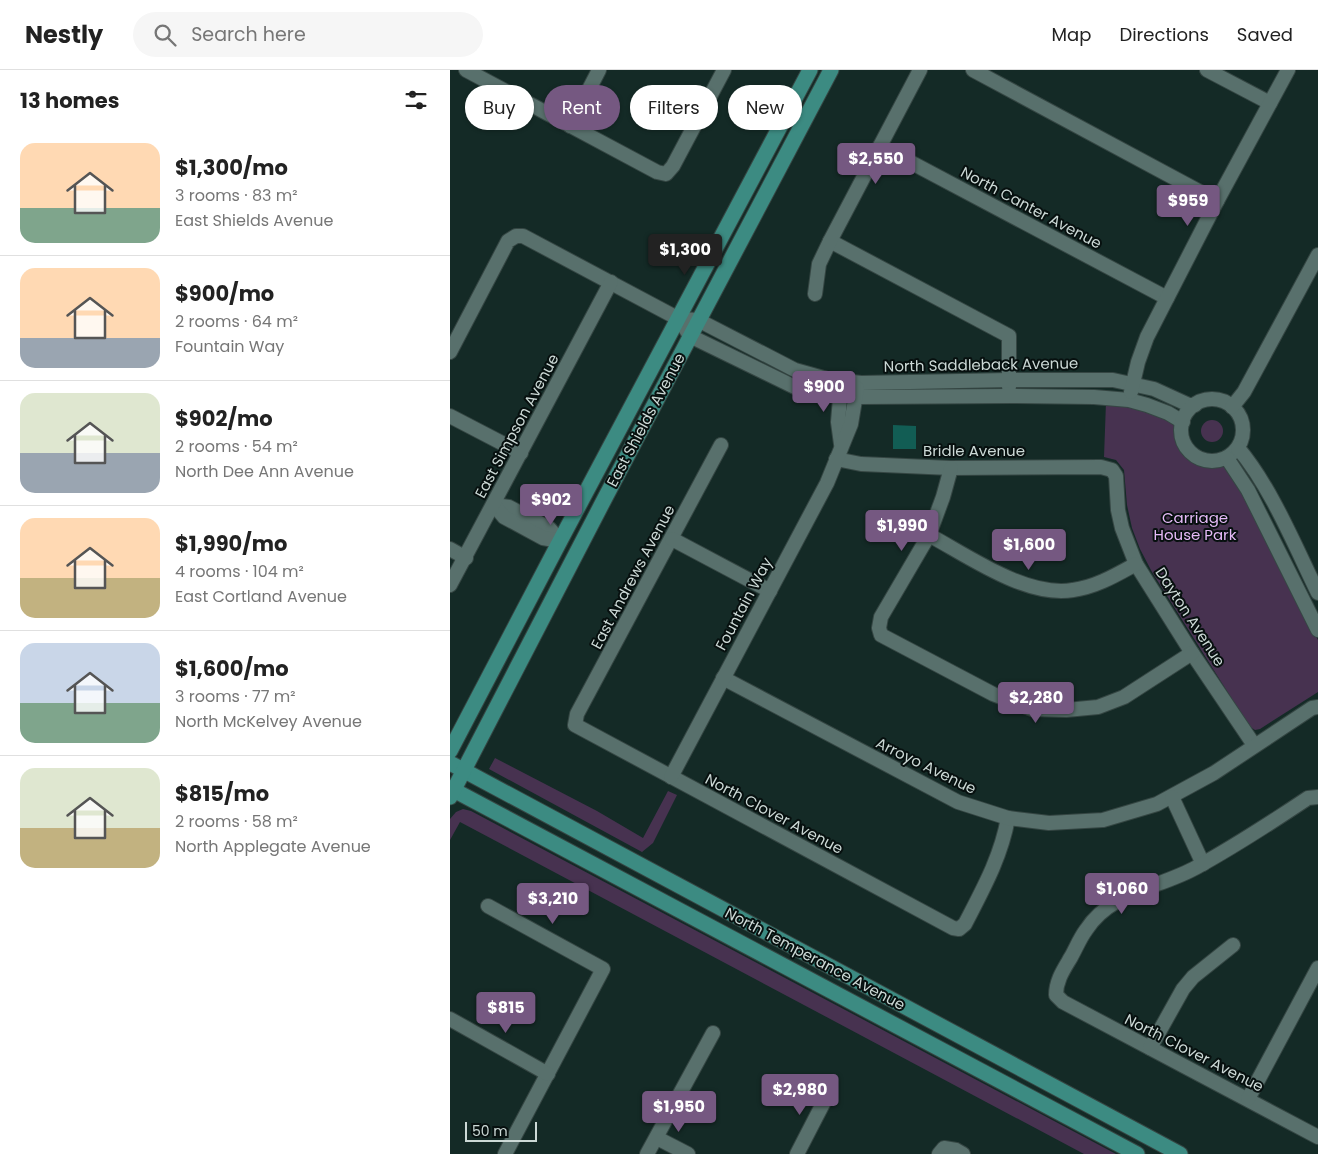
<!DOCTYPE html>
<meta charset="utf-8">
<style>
:root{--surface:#fff;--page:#f6f6f6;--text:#222;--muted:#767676;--line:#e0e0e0;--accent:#755881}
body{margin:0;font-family:Poppins,sans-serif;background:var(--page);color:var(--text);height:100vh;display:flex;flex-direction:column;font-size:19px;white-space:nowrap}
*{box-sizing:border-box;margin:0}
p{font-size:16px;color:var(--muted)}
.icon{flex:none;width:28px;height:28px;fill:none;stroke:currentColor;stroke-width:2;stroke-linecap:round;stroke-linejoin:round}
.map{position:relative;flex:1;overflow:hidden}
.drawer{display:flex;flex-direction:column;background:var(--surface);width:450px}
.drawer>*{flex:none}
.guide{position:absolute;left:15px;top:15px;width:475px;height:45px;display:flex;gap:10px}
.scale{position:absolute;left:15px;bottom:12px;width:72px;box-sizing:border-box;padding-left:5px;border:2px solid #ccd9d6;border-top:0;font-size:14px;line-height:18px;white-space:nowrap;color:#ccd9d6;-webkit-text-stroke:4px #07100f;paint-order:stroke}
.price{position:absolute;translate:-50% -42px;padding:0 11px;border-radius:5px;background:var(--accent);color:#fff;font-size:16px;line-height:32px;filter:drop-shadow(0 1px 2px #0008)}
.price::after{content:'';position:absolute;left:50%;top:30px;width:15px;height:11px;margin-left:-8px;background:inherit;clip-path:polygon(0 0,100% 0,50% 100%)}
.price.active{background:#222;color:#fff}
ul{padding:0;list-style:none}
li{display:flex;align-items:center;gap:15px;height:125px;padding:0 20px}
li+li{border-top:1px solid var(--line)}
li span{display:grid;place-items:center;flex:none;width:140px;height:100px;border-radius:15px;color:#555}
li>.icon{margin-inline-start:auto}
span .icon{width:60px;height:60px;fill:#fffc;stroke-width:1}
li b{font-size:21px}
h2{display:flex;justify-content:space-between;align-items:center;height:60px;padding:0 20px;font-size:21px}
.tag{padding:0 18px;border-radius:22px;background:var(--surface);box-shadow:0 1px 4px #0004;font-size:18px;line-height:45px}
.tag.active{background:var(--accent);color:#fff}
header{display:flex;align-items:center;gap:30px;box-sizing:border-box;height:70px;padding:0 25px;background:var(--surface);border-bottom:1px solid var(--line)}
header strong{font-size:24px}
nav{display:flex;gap:28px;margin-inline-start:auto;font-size:18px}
.search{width:350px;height:45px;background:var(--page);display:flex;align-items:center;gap:12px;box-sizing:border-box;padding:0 18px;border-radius:28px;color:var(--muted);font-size:19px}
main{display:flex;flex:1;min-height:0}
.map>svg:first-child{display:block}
.green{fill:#473250}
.building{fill:#125d54}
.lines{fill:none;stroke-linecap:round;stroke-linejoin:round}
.minor-casing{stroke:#354643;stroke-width:16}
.major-casing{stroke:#354643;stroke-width:17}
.minor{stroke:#58706c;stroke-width:14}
.major{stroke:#3c8b82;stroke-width:15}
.labels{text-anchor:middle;stroke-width:4;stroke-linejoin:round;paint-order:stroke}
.street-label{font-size:15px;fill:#ccd9d6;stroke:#07100f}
.park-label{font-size:15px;fill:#e5baf7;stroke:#07100f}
</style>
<header>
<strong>Nestly</strong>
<div class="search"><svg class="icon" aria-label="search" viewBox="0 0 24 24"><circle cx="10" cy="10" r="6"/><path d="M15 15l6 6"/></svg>Search here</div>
<nav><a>Map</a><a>Directions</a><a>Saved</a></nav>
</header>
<main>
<section class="drawer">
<h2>13 homes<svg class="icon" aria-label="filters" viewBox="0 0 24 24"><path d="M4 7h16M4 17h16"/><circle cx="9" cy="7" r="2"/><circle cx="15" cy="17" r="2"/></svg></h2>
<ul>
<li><span style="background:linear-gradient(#ffd9b3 65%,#7fa58c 0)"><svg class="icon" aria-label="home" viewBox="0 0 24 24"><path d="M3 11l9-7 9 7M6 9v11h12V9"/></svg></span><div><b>$1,300/mo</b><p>3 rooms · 83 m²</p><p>East Shields Avenue</p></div></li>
<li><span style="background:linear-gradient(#ffd9b3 70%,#9aa5b1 0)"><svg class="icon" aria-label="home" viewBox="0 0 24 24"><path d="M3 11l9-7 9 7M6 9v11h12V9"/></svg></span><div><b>$900/mo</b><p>2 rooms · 64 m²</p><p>Fountain Way</p></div></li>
<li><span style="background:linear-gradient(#dfe7d0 60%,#9aa5b1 0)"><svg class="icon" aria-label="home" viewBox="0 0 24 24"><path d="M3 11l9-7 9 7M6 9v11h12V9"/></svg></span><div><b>$902/mo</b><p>2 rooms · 54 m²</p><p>North Dee Ann Avenue</p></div></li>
<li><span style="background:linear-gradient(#ffd9b3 60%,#c2b280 0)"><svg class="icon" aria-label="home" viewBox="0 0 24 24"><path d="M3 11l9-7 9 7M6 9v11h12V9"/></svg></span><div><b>$1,990/mo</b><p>4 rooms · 104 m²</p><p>East Cortland Avenue</p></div></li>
<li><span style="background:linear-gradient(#c9d6e8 60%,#7fa58c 0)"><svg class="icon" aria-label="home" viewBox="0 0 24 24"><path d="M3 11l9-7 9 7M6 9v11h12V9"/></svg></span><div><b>$1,600/mo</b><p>3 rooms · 77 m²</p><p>North McKelvey Avenue</p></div></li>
<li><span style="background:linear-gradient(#dfe7d0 60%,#c2b280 0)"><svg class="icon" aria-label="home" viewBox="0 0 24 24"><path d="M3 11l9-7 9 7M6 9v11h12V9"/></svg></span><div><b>$815/mo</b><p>2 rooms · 58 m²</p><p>North Applegate Avenue</p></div></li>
</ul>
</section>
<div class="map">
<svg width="868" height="1084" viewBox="0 0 868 1084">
<rect width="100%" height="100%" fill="#142a26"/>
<g class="green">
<path d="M656,332C682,335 704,340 726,354C728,373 735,393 756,396C763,397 770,395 776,397L802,440L868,570V622L810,659L805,660L799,656L702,502L690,479L682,458L677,435L674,400L666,390L654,387Z"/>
<circle cx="762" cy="361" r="11"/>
<path d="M45,688L147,741L193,768L218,721L227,725L203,773L192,782L39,699Z"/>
<path d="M13,739L21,741L666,1084H634L10,752L0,770V749L6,742Z"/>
</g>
<path class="building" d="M443,355L466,356V379H443Z"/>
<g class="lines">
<defs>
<g id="minor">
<path d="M16,0L207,102L216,104L223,96L274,0"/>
<path d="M523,0L767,131"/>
<path d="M757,0L820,33"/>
<path d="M120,56L149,0"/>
<path d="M430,76L717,228"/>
<path d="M380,171L559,266V317"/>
<path d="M365,224L369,194L380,171L470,0"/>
<path d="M235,258L240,266L355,322L411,327L560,326L644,327L679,330L697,335L718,343L733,352"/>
<path d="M0,282L58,171L66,166H73L229,249L248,250L345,300L377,309L411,313L559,310H663L704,319L739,335H745"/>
<path d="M391,316L388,352L391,374"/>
<path d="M681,322L688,292L697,267L767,131L838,0"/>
<circle cx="762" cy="360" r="31"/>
<path d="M782,337L794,322L868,185"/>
<path d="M0,346L71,383"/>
<path d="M271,375L127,644L125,655L503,858L509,859L515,854C533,819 551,787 558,748"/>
<path d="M788,378C821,417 845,476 868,523"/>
<path d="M777,388L798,420L868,560"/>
<path d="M386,389L411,394L501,398L651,397L662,400L666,406L668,440L672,458L686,494L742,583L804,675"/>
<path d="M501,398L493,427L479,465L431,547L429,558L431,565L543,624L582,639L616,640L648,637L674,627L742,583"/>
<path d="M44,435L59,437L99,458L110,471"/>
<path d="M44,435L54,447L93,468L110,471"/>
<path d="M479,465C518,486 577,528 623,520C646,517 666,505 686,494"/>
<path d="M222,469L320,521"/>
<path d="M0,479L16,488"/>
<path d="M0,515L161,212"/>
<path d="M273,608L508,732L558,748L599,753L653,750L707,734L764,703L862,638L868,637"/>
<path d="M221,707L377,413L401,354L407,318"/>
<path d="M722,727L753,794"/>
<path d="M868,727L858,728C822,752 785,776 747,797C710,818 661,821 636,860C630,868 626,878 621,887C614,899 606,910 606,925L613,932L868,1067"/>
<path d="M38,836L153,899L55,1084"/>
<path d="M0,949L98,1004"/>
<path d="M700,978L733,919L743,907L783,875"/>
<path d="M798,1029L868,898"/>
<path d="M207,1068L238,1084"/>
<path d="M197,1084L263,963"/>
<path d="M347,1084L379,1022"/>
<path d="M489,1084L494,1078L506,1080L513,1084"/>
</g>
<g id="major">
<path d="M0,681L110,471L360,0"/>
<path d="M0,693L730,1084"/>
<path d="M0,718L687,1084"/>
<path d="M0,727L156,426L381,0"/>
</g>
</defs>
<use href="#minor" class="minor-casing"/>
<use href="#major" class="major-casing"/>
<use href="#minor" class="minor"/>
<use href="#major" class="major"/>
</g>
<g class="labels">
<g class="street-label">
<text transform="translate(581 138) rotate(28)" y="5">North Canter Avenue</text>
<text transform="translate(531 295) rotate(-1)" y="5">North Saddleback Avenue</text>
<text transform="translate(196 350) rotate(-62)" y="5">East Shields Avenue</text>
<text transform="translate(67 356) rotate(-62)" y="5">East Simpson Avenue</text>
<text x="524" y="386">Bridle Avenue</text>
<text transform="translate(183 507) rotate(-62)" y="5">East Andrews Avenue</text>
<text transform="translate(294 534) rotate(-62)" y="5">Fountain Way</text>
<text transform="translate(740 547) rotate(57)" y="5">Dayton Avenue</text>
<text transform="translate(476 696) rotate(26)" y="5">Arroyo Avenue</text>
<text transform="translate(324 744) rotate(28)" y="5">North Clover Avenue</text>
<text transform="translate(365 889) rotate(28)" y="5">North Temperance Avenue</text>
<text transform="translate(744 983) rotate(27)" y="5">North Clover Avenue</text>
</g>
<g class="park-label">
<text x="745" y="453">Carriage<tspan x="745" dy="17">House Park</tspan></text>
</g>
</g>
</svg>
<div class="scale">50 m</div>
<b class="price" style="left:426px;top:115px">$2,550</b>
<b class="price" style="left:738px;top:157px">$959</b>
<b class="price active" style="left:235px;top:206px">$1,300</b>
<b class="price" style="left:374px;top:343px">$900</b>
<b class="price" style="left:101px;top:456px">$902</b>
<b class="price" style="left:452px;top:482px">$1,990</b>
<b class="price" style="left:579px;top:501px">$1,600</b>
<b class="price" style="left:586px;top:654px">$2,280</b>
<b class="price" style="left:672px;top:845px">$1,060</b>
<b class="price" style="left:103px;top:855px">$3,210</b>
<b class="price" style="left:56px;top:964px">$815</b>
<b class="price" style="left:350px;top:1046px">$2,980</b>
<b class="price" style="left:229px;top:1063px">$1,950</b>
<div class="guide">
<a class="tag">Buy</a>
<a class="tag active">Rent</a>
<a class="tag">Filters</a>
<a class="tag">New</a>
</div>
</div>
</main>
